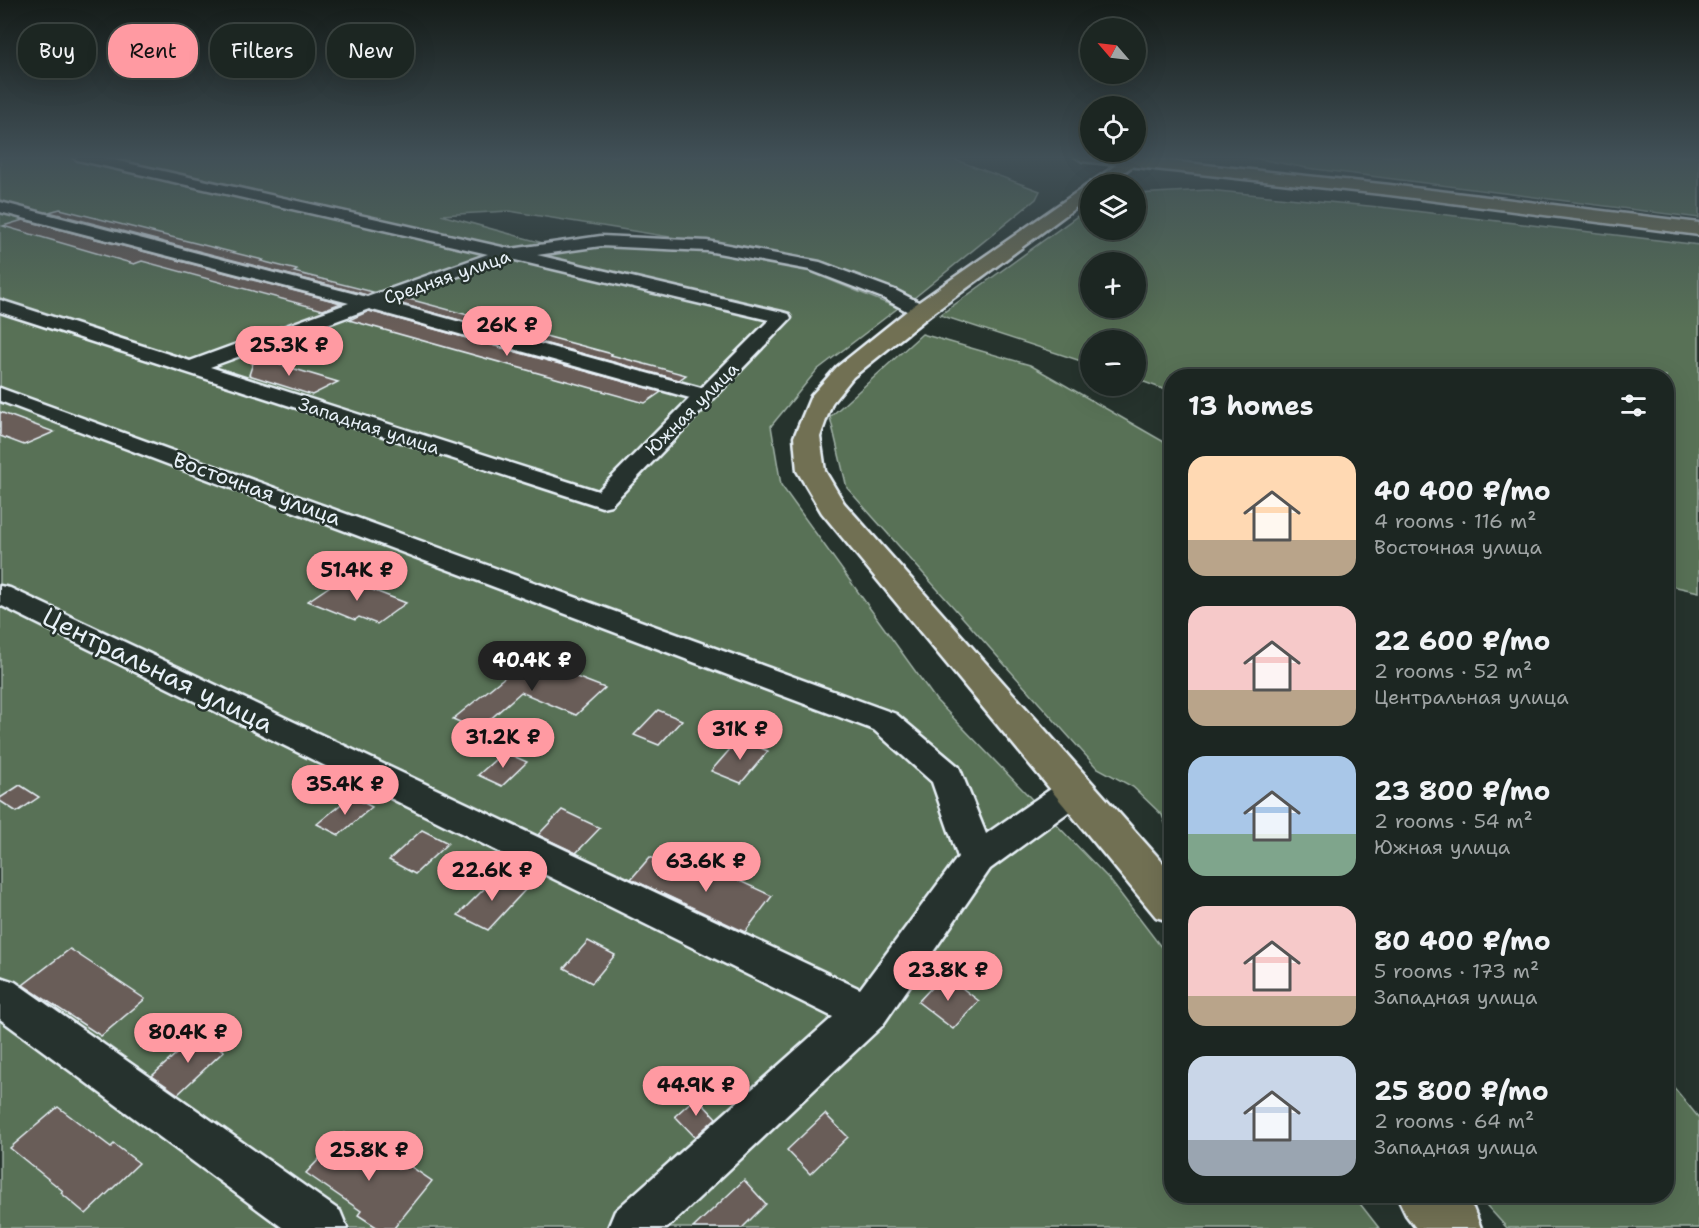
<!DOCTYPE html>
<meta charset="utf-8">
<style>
:root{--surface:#1c2622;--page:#29322f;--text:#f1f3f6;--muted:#a0a5a5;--line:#3a4340;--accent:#ff9aa2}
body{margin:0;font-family:"Shantell Sans",sans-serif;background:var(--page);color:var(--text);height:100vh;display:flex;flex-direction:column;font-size:22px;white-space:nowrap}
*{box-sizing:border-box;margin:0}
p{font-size:20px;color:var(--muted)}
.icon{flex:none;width:33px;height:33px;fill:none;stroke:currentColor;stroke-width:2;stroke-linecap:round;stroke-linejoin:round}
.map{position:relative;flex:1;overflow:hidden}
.panel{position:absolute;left:1164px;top:369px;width:510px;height:834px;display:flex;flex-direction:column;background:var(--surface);border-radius:24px;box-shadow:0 6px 24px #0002,0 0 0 2px var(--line)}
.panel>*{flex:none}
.guide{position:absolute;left:18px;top:24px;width:570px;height:54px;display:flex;gap:12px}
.needle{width:39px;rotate:298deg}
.controls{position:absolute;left:1080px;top:18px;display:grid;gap:12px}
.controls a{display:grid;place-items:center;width:66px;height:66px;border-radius:50%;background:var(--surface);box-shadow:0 6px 24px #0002,0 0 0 2px var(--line);font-size:30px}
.price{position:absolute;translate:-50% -51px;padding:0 14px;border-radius:21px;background:var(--accent);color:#111;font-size:20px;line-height:39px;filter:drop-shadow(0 2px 3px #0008)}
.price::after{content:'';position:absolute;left:50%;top:36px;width:18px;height:14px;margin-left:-9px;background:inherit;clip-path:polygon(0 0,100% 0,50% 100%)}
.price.on{background:#222;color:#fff}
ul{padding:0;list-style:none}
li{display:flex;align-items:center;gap:18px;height:150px;padding:0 24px}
li span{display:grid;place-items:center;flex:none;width:168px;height:120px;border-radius:18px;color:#555}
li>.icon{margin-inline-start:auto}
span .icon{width:72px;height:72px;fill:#fffc;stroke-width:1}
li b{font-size:26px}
h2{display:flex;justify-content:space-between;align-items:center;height:72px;padding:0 24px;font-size:26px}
.pill{padding:0 21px;border-radius:24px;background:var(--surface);box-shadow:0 6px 24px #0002,0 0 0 2px var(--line);font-size:21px;line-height:54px}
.pill.on{background:var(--accent);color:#111}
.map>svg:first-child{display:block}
.green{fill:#597156;stroke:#a0b1a7;stroke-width:1.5;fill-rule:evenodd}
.building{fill:#695d58;stroke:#e8f1f8;stroke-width:1.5}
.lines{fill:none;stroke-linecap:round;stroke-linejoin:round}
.minor-casing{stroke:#e8f1f8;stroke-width:5}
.major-casing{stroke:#e8f1f8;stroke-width:5}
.highway-casing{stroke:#e8f1f8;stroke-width:5}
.minor{fill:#26332d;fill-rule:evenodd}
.major{fill:#716f52;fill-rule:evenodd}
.highway{fill:#716f52;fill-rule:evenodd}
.labels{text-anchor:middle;stroke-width:5;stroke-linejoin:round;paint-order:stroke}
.far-street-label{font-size:18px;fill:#e8f1f8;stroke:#26332d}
.street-label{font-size:21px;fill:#e8f1f8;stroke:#26332d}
.near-street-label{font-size:26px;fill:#e8f1f8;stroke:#26332d}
</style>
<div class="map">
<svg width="1699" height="1228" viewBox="0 0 1699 1228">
<rect width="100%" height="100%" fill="#26332d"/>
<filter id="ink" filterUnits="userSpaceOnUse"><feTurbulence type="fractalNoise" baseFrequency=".0167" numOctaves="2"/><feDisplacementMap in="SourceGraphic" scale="12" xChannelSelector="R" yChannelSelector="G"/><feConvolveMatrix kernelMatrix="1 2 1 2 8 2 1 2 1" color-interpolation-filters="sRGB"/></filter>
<g filter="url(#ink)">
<g class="green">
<path d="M0,156H945L1040,191L1036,199L914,298L825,262L509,211L441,215L572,251L618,245L707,250L808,271L898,308L817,370L771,426L781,485L936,700L1110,880L1171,960L1172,1196H1354L1379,1228H0Z"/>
<path d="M1244,156H1699V218L1307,168Z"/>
<path d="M1208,190L1389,208L1699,245V592L1667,585L1666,376H1172L1171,392L1136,379V340H1090V364L940,315L1090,207V230H1136V194ZM1090,262H1136V308H1090Z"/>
<path d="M922,334L1030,365L1171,446V839L1162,815L1133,787L1096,767L847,488L830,417Z"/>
<path d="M1667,1079L1699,1118V1228H1507L1478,1196H1666Z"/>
</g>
<g class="building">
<path d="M60,209L263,260L261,261L297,270L294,272L373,292L367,295L49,212Z"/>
<path d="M23,220L341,303L323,310L142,261L134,264L3,226Z"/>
<path d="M405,298L612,354L611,355L686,375L679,380L394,302Z"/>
<path d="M369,311L661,392L645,403L349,320Z"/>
<path d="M255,357L338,382L312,395L249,375Z"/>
<path d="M0,412L54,432L24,445L0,436Z"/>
<path d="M342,578L406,603L377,624L359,617L355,620L308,601Z"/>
<path d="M532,655L554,664L550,667L605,688L576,715L521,692L478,730L453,719Z"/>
<path d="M658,710L682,720L659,745L634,735Z"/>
<path d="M739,739L768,751L741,783L711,771Z"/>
<path d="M504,752L527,762L502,786L478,775Z"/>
<path d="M20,785L39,797L17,812L0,801V798Z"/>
<path d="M351,796L372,807L339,835L317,824Z"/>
<path d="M562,810L600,828L576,853L538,835Z"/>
<path d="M422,830L448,843L415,874L389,860Z"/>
<path d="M650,857L706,883L716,870L772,896L745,932L631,879Z"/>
<path d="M498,875L526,889L488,930L458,915Z"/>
<path d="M588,941L615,955L592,983L564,968Z"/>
<path d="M70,949L145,999L101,1036L23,985Z"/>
<path d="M944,974L979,1001L953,1029L918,1002Z"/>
<path d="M198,1034L224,1051L178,1094L152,1076Z"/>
<path d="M696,1097L716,1118L695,1137L675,1116Z"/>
<path d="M58,1107L111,1147L114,1144L139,1163L86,1214L61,1193L63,1191L10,1148Z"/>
<path d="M825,1114L848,1137L810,1174L787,1150Z"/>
<path d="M344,1133L398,1169L404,1162L432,1181L394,1228H378L358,1215L361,1211L306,1173Z"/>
<path d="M744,1180L766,1204L742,1228H693Z"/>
</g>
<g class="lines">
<defs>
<g id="minor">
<path d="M71,156H96L511,249L601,236L707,241L820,262L895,290L928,307L930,311L928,315H914L883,298L810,270L707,251L601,246L537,255L782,312L789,314L791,318L611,505L602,507L0,312V300L190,361L349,303L0,212V202L367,297L488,254L78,160ZM511,259L769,320L701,388L387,302L500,261ZM369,309L690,398L598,491L210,367Z"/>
<path d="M0,388L896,714L959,767L986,834L1061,782L1073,778L1085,782L1090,791L1085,800L990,869L882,1026L667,1228H608L615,1211L833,1017L0,605V586L10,588L860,989L958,857L932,782L874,730L0,401Z"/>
<path d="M0,977L15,982L340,1211L347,1228H283L0,1019Z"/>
</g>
<g id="major">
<path d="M1129,156H1147L1107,184H1090V197L929,316L853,377L832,403L820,437L825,471L844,503L1172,873V922L1156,917L822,513L797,471L794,437L811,396L837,367L913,306Z"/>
<path d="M1397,1196H1462L1473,1208L1481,1228H1416L1406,1215Z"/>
</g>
<path id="highway" d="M1074,156H1124L1390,185L1699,223V235L1390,195L1082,161Z"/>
</defs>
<use href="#minor" class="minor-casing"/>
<use href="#major" class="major-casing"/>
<use href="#highway" class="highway-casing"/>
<use href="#minor" class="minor"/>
<use href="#major" class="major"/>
<use href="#highway" class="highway"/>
</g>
</g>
<linearGradient id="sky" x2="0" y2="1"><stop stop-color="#151c19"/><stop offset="0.48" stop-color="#415057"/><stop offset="1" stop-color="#415057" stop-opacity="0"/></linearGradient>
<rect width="1699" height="328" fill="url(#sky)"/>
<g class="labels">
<g class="far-street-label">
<text transform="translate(447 277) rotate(-19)" y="6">Средняя улица</text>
<text transform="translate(692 409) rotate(-45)" y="6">Южная улица</text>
<text transform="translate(369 426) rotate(18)" y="6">Западная улица</text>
</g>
<g class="street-label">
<text transform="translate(257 489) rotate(20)" y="7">Восточная улица</text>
</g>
<g class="near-street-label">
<text transform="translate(158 670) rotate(26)" y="9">Центральная улица</text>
</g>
</g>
</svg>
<div class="controls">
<a><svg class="needle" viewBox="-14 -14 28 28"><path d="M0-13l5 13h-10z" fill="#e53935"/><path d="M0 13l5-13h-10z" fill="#a0a5a5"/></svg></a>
<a><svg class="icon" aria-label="locate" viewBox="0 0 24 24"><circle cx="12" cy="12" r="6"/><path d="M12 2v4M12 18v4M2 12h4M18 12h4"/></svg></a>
<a><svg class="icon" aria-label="layers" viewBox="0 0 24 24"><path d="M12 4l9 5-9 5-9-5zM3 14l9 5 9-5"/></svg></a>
<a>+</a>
<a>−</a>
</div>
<b class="price" style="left:507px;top:357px">26K ₽</b>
<b class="price" style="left:289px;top:377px">25.3K ₽</b>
<b class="price" style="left:357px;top:602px">51.4K ₽</b>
<b class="price on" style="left:532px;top:692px">40.4K ₽</b>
<b class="price" style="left:740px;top:761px">31K ₽</b>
<b class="price" style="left:503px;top:769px">31.2K ₽</b>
<b class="price" style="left:345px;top:816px">35.4K ₽</b>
<b class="price" style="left:706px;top:893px">63.6K ₽</b>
<b class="price" style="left:492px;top:902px">22.6K ₽</b>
<b class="price" style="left:948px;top:1002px">23.8K ₽</b>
<b class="price" style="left:188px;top:1064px">80.4K ₽</b>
<b class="price" style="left:696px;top:1117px">44.9K ₽</b>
<b class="price" style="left:369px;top:1182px">25.8K ₽</b>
<div class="guide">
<a class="pill">Buy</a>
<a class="pill on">Rent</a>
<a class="pill">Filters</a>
<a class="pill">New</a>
</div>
<section class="panel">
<h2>13 homes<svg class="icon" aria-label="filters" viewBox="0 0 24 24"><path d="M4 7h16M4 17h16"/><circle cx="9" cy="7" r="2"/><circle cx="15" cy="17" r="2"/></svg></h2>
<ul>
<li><span style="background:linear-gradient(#ffd9b3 70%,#b9a48a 0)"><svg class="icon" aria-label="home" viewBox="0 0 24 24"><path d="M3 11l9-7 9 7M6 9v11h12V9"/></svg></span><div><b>40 400 ₽/mo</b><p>4 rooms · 116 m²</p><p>Восточная улица</p></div></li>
<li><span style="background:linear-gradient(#f6c9c9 70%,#b9a48a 0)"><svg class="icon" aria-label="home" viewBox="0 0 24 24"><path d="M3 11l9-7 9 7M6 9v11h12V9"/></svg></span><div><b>22 600 ₽/mo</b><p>2 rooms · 52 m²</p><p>Центральная улица</p></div></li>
<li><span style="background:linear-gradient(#a9c7e8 65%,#7fa58c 0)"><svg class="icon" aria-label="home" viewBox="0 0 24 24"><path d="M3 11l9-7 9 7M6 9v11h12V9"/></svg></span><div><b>23 800 ₽/mo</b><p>2 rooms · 54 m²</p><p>Южная улица</p></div></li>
<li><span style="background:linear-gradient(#f6c9c9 75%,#b9a48a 0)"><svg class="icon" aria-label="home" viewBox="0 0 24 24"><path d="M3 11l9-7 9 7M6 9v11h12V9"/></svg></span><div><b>80 400 ₽/mo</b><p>5 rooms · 173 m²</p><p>Западная улица</p></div></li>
<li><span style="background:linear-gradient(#c9d6e8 70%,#9aa5b1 0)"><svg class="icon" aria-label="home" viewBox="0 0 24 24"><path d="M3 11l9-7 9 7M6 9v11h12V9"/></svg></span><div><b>25 800 ₽/mo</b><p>2 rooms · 64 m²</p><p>Западная улица</p></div></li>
</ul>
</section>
</div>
